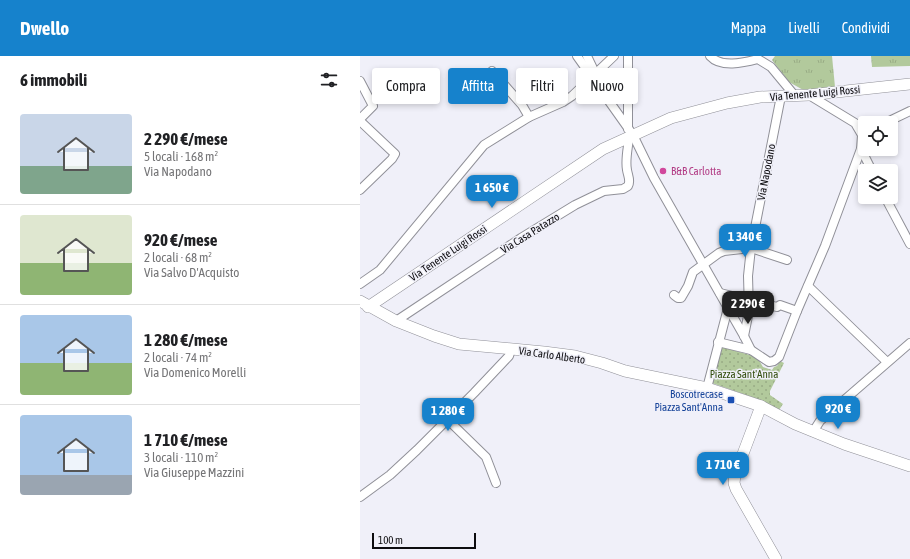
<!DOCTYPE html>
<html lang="it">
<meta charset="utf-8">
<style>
:root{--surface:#fff;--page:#f6f6f6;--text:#202124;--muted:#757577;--line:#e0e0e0;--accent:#1682cc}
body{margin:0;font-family:"Asap Condensed",sans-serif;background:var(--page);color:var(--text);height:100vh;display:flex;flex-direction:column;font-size:15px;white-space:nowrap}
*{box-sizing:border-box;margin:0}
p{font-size:13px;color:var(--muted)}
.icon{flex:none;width:22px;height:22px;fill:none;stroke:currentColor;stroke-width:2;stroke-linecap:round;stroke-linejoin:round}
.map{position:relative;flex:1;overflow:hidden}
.side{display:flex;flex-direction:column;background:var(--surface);width:360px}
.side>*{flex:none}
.banner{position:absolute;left:12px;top:12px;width:380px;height:36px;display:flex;gap:8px}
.controls{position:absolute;left:498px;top:60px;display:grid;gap:8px}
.controls a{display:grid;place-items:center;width:40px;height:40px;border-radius:4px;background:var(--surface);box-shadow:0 2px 6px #0003;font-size:20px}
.scale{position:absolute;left:12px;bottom:10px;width:104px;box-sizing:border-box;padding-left:4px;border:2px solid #0d0c0f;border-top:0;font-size:11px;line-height:14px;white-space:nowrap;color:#0d0c0f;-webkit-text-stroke:3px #f0f0f9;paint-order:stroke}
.price{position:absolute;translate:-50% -34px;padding:0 9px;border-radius:8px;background:var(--accent);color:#fff;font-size:13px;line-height:26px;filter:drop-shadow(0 1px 2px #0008)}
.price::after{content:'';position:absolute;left:50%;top:24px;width:12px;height:9px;margin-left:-6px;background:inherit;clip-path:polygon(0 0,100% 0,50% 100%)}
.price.current{background:#222;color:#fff}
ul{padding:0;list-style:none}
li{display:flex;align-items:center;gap:12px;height:100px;padding:0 20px}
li+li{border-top:1px solid var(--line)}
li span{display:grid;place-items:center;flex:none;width:112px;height:80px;border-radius:4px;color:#555}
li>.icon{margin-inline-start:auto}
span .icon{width:48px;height:48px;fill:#fffc;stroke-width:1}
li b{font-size:17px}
h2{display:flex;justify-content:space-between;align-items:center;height:48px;padding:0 20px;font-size:17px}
.pill{padding:0 14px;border-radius:4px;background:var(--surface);box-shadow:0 2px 6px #0003;font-size:14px;line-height:36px}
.pill.current{background:var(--accent);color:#fff}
header{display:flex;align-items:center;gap:24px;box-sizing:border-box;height:56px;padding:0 20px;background:var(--accent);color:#fff}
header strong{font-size:19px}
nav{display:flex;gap:22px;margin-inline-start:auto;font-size:14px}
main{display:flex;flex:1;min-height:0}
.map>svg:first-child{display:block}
.grass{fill:url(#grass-tufts)}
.park{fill:url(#park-dots)}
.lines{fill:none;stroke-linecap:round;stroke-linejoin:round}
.street-casing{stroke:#909098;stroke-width:10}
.secondary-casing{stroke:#909098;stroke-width:12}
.street{stroke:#fff;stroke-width:8}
.secondary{stroke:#fff;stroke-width:11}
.hotel-dot{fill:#d1479c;stroke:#f0f0f9;stroke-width:1.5}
.transit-dot{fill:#1a4fb4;stroke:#f0f0f9;stroke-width:1.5}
.labels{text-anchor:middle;stroke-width:3;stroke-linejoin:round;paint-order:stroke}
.street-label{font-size:11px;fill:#0d0c0f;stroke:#f0f0f9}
.hotel-label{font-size:11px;fill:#b23c85;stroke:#f0f0f9;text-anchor:start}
.park-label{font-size:11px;fill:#344f0e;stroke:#f0f0f9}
.transit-label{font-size:11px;fill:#164399;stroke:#f0f0f9;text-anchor:end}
</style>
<header>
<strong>Dwello</strong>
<nav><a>Mappa</a><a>Livelli</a><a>Condividi</a></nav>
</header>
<main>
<section class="side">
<h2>6 immobili<svg class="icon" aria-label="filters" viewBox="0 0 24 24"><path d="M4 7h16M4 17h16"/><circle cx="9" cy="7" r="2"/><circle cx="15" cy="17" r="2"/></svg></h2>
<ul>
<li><span style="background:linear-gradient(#c9d6e8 65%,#7fa58c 0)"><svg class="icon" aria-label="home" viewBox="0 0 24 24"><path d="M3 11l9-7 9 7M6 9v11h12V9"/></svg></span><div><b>2 290 €/mese</b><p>5 locali · 168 m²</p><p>Via Napodano</p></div></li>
<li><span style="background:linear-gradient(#dfe7d0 60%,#8fb573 0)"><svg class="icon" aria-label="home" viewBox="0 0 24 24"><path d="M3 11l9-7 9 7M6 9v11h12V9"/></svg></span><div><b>920 €/mese</b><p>2 locali · 68 m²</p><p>Via Salvo D'Acquisto</p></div></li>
<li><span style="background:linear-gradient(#a9c7e8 60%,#8fb573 0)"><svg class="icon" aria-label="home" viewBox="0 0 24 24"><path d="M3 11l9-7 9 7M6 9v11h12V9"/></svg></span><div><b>1 280 €/mese</b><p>2 locali · 74 m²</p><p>Via Domenico Morelli</p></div></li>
<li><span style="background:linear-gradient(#a9c7e8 75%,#9aa5b1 0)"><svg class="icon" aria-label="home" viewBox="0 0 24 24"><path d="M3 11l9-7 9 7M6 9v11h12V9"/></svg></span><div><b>1 710 €/mese</b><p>3 locali · 110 m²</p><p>Via Giuseppe Mazzini</p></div></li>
</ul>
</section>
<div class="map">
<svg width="550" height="503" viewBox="0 0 550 503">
<defs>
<pattern id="grass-tufts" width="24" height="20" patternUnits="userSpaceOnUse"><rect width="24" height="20" fill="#b2c99c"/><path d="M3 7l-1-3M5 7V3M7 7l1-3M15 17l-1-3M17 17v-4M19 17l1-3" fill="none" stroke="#98ab85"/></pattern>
<pattern id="park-dots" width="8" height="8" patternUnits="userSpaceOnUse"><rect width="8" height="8" fill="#b2c99c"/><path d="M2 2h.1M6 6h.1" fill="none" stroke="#98ab85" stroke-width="1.8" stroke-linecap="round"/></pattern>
</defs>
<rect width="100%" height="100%" fill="#f0f0f9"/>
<g class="grass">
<path d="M415,0H472L475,31L445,35L429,26L412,4Z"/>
<path d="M511,0H550V10L512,11Z"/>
</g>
<path class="park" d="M362,291L397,301L403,311L412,314L414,311L417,310L420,305L424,307L410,335V339L423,348L419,354L400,344L352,327Z"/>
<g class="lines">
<defs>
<g id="street">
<path d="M217,0L273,79L294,122L384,280L391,294"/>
<path d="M227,0L238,23"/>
<path d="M350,0C361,12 383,7 398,3L411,11L435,40"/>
<path d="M132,15L162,49L169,61"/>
<path d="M0,25L13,50L0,63"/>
<path d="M0,65L35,98L32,103L0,134"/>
<path d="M525,67L550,55"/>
<path d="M268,73V0"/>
<path d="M501,93L512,115"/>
<path d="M525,141L550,188"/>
<path d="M0,228L20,214L124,89L169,61L203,46L212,40L254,0"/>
<path d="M448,230L527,306"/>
<path d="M360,237L417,251L420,249L437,255"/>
<path d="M314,239L318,242H321L328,230L333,216L359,197L364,195L391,192L427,204"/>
<path d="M36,265L161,182L215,149L244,135L263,133L268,130C271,125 268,120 267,114C265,104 268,92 269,82"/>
<path d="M384,280L389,255L388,220L391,192L421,40"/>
<path d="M358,286L391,294L409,306L414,305L419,301L437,255L465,190L501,93L502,79L495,67L449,39"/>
<path d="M347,332L368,252"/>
<path d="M87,363L126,401L136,427"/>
<path d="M453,376L460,365L550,287"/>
<path d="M0,441L30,419L57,394L114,337L149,300L151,294"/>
</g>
<g id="secondary">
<path d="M0,245L36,265L74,280L99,288L184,296L215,300L242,307L265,315L347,332L401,350L435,368L484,388L550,410"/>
<path d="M8,251L243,93L311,62L367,47L400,41L449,39L550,28"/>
<path d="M401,350L375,419L374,427L376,433L416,503"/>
</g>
</defs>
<use href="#street" class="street-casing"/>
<use href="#secondary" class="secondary-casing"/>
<use href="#street" class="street"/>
<use href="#secondary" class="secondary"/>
</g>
<circle class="hotel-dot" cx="303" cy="115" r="4"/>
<rect class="transit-dot" x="367" y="340" width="8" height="8" rx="2"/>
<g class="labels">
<g class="street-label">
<text transform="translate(455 37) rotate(-5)" y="4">Via Tenente Luigi Rossi</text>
<text transform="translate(406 116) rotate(-79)" y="4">Via Napodano</text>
<text transform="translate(170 177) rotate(-32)" y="4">Via Casa Patazzo</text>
<text transform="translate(88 197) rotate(-34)" y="4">Via Tenente Luigi Rossi</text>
<text transform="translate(192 299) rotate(8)" y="4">Via Carlo Alberto</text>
</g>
<g class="hotel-label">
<text x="311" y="119">B&amp;B Carlotta</text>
</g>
<g class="park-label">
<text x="384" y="322">Piazza Sant'Anna</text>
</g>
<g class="transit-label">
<text x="363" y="342">Boscotrecase<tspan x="363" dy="13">Piazza Sant'Anna</tspan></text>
</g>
</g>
</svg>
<div class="controls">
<a><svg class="icon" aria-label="locate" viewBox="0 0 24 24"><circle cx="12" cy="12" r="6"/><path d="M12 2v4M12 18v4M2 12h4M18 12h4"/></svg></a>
<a><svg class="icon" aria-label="layers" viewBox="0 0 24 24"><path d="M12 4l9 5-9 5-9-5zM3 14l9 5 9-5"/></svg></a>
</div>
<div class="scale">100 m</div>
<b class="price" style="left:132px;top:153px">1 650 €</b>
<b class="price" style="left:385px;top:202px">1 340 €</b>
<b class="price current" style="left:388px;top:269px">2 290 €</b>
<b class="price" style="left:478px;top:374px">920 €</b>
<b class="price" style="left:88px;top:376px">1 280 €</b>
<b class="price" style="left:363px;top:430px">1 710 €</b>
<div class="banner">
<a class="pill">Compra</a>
<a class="pill current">Affitta</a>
<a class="pill">Filtri</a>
<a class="pill">Nuovo</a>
</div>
</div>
</main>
